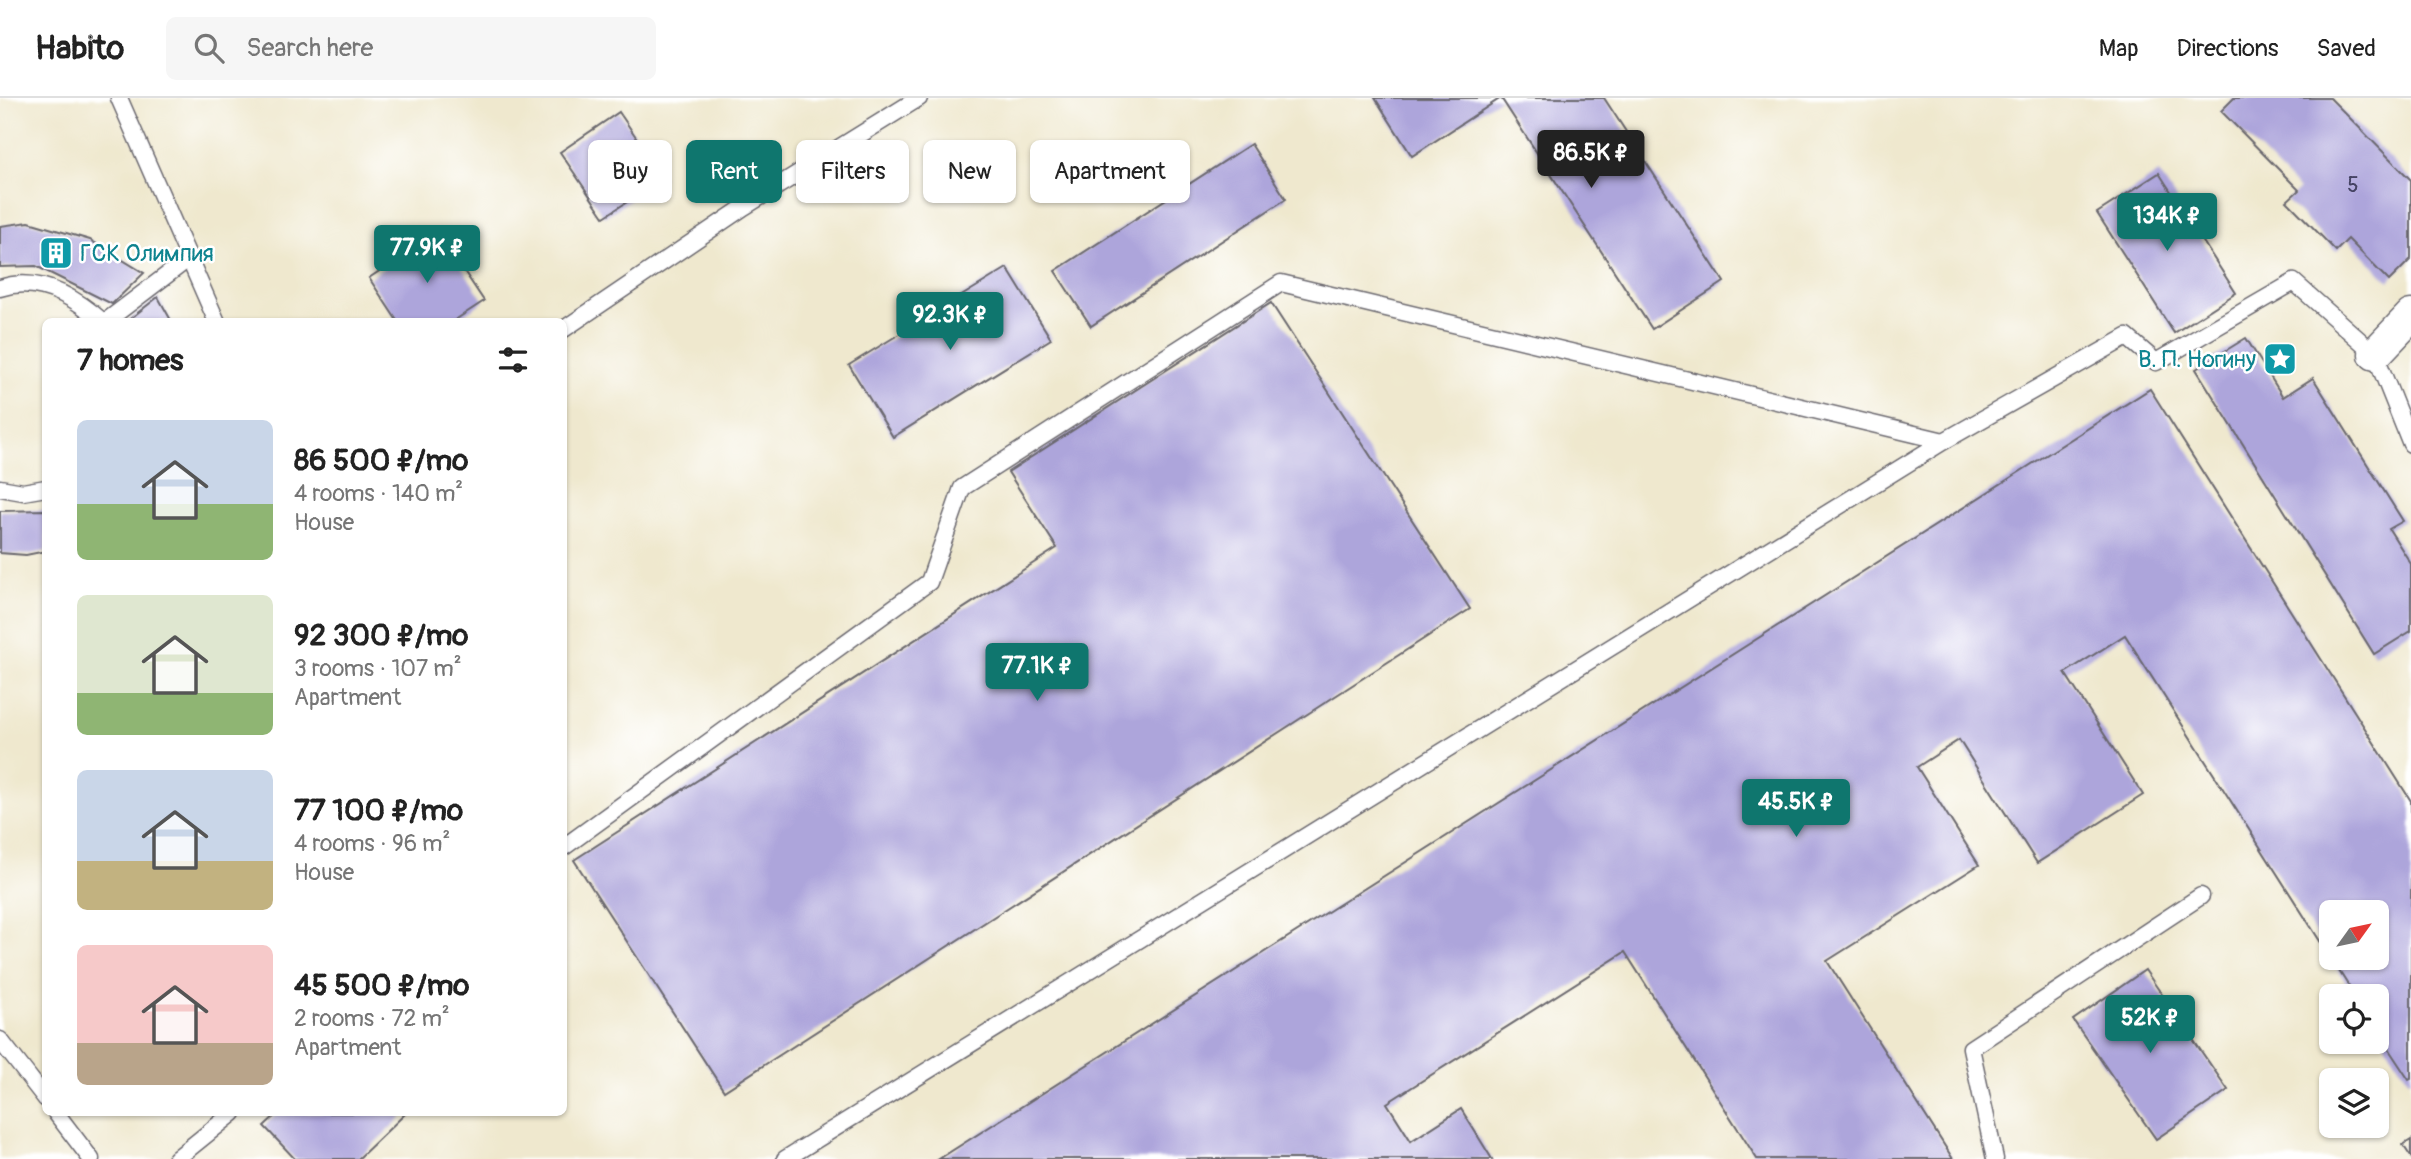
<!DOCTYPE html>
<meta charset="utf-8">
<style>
:root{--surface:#fff;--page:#f6f6f6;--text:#222;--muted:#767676;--line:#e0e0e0;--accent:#0f766e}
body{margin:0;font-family:Pangolin,sans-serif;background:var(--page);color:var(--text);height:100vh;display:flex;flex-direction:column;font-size:26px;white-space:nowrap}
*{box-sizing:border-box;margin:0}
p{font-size:23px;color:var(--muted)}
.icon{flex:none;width:38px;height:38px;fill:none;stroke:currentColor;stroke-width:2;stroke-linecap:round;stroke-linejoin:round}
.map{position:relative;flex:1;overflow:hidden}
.sheet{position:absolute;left:42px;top:220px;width:525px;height:798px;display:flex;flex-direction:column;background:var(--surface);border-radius:10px;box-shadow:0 2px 5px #0004}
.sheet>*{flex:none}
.hud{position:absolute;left:588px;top:42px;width:665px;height:63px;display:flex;gap:14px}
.needle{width:46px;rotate:57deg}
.tools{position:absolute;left:2319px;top:802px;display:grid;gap:14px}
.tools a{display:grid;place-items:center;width:70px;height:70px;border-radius:10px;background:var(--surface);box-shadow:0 2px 5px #0004;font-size:35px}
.price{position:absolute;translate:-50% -60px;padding:0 16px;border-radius:7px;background:var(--accent);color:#fff;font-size:23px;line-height:46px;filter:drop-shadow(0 2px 4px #0008)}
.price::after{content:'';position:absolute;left:50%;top:42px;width:21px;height:16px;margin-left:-10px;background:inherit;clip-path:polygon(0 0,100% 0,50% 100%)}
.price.active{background:#222;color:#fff}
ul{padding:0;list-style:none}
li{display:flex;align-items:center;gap:21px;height:175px;padding:0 35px}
li span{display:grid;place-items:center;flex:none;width:196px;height:140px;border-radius:10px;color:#555}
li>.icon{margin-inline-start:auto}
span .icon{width:84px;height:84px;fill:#fffc;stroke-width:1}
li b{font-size:30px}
h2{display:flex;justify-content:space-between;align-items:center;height:84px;padding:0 35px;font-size:30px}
.tag{padding:0 24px;border-radius:10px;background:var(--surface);box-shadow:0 2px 5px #0004;font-size:24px;line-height:63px}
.tag.active{background:var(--accent);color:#fff}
header{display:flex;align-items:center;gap:42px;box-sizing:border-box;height:98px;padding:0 35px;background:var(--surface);border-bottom:2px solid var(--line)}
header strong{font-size:33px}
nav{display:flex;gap:38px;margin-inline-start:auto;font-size:24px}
.search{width:490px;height:63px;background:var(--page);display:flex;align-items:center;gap:18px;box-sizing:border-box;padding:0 24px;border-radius:10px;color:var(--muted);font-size:26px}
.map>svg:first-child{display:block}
.building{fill:#ada5db;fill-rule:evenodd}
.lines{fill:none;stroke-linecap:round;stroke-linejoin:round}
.service-casing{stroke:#6a676e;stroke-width:19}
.minor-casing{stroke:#6a676e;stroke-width:35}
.service{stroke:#fff;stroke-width:16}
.minor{stroke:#fff;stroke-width:32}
.labels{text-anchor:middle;stroke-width:5;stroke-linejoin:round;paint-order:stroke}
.number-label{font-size:21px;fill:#454363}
.culture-label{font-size:24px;fill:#0d838f;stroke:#fff;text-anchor:start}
</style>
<header>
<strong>Habito</strong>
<div class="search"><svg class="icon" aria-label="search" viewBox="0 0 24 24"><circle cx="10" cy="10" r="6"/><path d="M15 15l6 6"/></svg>Search here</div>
<nav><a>Map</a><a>Directions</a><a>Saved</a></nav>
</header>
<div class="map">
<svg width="2411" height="1061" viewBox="0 0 2411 1061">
<rect width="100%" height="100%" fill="#fff"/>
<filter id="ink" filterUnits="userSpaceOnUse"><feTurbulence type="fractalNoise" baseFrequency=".0143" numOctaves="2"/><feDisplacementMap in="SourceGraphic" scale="14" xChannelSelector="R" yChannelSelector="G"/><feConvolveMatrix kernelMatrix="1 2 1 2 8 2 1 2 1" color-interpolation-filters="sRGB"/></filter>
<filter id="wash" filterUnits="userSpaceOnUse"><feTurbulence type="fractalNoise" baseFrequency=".00686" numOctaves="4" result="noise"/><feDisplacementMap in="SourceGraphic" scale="28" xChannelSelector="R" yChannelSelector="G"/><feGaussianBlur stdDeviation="1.57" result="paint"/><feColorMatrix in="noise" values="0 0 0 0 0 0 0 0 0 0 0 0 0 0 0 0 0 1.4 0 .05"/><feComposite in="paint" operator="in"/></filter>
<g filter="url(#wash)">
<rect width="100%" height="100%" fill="#efe8ce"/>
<g id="blocks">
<g class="building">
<path d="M1375,0H1604L1724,184L1652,231L1501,0L1412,58Z"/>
<path d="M2234,0H2330L2411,82V161L2389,183L2348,141L2336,153L2287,103L2299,92L2221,13Z"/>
<path d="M619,14L664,80L604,119L560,54Z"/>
<path d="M1251,46L1286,101L1091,228L1055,173Z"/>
<path d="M2159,75L2236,195L2174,235L2097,115Z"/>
<path d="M29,124L90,142L144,175L112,206L36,168L0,169V128Z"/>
<path d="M438,134L484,203L452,224H398L369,180Z"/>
<path d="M1007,170L1051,241L893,339L849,267Z"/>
<path d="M158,199L172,224H126Z"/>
<path d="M1271,205L1470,511L724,993L574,762L1057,450L1008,374Z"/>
<path d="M2246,240L2283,299L2313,280L2403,423L2389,431L2411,466V533L2374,556L2196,271Z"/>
<path d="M2150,291L2411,703V981L2409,982L2376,932V898H2355L2125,537L2065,575L2143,697L2037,765L1959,642L1917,669L1979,767L1827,863L1953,1061H1757L1625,854L1387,1005L1411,1043L1461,1011L1492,1061H939ZM2331,814H2376V859H2331Z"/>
<path d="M46,412V453L26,457L0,455V413Z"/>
<path d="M2145,872L2228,992L2156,1041L2073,922Z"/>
<path d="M278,1015H406L358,1061H295L264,1028Z"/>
<path d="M2411,1042V1059L2403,1047Z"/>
</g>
</g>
</g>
<g filter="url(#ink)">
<use href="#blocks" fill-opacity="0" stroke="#6a676e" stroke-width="2"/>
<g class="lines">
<defs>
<g id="service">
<path d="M119,0L217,224"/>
<path d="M0,190C39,177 75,199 103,224"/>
<path d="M105,224L188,161"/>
<path d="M564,231L744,109L919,0"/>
<path d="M0,390L23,394L46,390"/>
<path d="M564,749L929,484L962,390L1281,185L1944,343"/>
<path d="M0,942L46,1001"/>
<path d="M56,1015L91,1061"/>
<path d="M176,1061L233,1015"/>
<path d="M785,1061L1944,343L2127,239L2156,264L2294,184L2375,256L2411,346"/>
<path d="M1995,1061L1971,950L2201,798"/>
</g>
<path id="minor" d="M2375,256L2411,218"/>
</defs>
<use href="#service" class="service-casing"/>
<use href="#minor" class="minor-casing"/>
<use href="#service" class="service"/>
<use href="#minor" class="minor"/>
</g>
</g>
<defs>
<symbol id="building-square" viewBox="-11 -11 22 22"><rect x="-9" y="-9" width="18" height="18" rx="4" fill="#0f9aa8" stroke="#fff"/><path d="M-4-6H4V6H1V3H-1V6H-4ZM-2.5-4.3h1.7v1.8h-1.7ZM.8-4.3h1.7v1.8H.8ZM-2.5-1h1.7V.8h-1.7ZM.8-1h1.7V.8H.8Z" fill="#fff"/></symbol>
<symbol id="sight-square" viewBox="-11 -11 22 22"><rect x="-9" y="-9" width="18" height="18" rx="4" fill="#0f9aa8" stroke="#fff"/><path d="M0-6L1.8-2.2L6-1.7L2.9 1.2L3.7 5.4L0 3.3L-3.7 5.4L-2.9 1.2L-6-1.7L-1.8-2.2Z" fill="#fff"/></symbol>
</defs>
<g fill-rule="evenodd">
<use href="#building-square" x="37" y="136" width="38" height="38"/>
<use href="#sight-square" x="2261" y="242" width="38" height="38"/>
</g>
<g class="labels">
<g class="number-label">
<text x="2353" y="94">5</text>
</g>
<g class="culture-label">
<text x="80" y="163">ГСК Олимпия</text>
<text x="2256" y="269" text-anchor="end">В. П. Ногину</text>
</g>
</g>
</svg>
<div class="tools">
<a><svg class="needle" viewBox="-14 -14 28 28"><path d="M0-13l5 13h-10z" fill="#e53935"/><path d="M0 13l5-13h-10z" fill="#767676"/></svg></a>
<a><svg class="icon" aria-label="locate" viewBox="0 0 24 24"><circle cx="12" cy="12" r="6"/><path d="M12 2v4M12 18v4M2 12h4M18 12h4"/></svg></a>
<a><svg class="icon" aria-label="layers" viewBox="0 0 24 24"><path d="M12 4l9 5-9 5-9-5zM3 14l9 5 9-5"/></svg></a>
</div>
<b class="price active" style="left:1591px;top:92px">86.5K ₽</b>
<b class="price" style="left:2167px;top:155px">134K ₽</b>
<b class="price" style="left:427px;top:187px">77.9K ₽</b>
<b class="price" style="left:950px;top:254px">92.3K ₽</b>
<b class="price" style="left:1037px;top:605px">77.1K ₽</b>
<b class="price" style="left:1796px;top:741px">45.5K ₽</b>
<b class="price" style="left:2150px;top:957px">52K ₽</b>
<div class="hud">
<a class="tag">Buy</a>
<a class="tag active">Rent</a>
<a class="tag">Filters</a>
<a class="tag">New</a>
<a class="tag">Apartment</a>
</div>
<section class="sheet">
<h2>7 homes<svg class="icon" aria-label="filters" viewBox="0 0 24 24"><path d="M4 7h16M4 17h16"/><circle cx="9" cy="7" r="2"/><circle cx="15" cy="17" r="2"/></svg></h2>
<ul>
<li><span style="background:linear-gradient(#c9d6e8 60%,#8fb573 0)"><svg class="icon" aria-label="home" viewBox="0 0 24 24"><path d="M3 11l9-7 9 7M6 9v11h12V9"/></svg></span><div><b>86 500 ₽/mo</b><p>4 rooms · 140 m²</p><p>House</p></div></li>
<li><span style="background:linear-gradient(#dfe7d0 70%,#8fb573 0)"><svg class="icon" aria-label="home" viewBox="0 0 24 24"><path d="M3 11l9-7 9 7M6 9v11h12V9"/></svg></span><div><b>92 300 ₽/mo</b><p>3 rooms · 107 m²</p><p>Apartment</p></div></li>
<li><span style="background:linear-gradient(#c9d6e8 65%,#c2b280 0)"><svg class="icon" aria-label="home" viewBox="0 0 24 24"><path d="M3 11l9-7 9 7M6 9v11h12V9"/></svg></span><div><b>77 100 ₽/mo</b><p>4 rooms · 96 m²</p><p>House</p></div></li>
<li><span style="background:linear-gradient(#f6c9c9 70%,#b9a48a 0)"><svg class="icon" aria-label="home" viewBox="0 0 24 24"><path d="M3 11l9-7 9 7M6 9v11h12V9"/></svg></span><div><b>45 500 ₽/mo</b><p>2 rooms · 72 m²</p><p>Apartment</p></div></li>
</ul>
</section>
</div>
